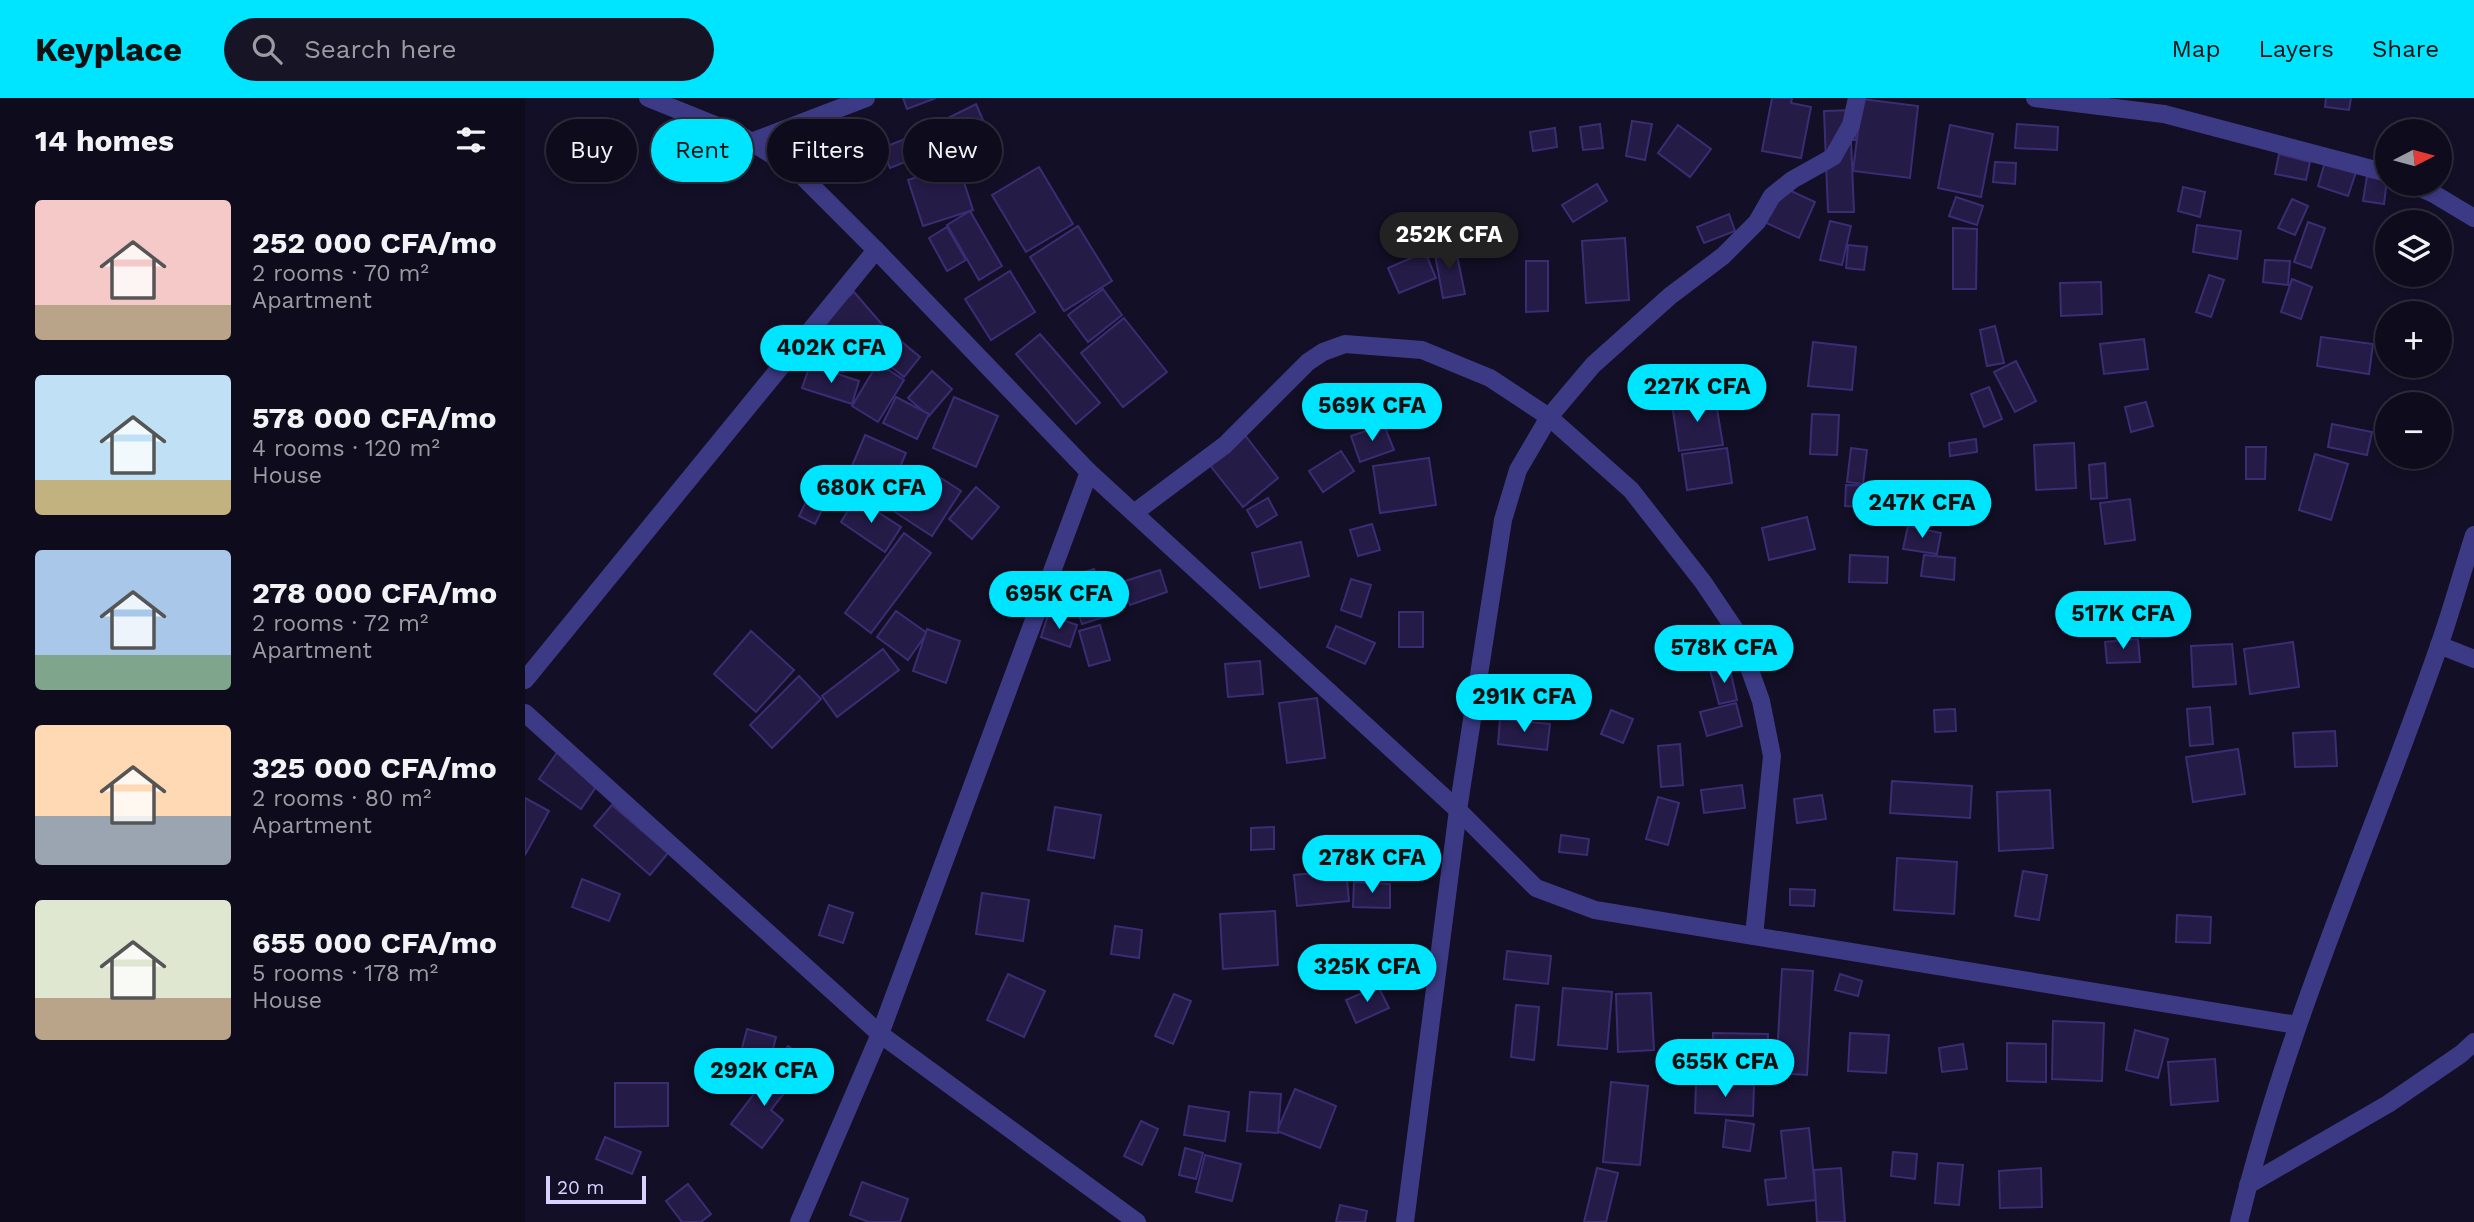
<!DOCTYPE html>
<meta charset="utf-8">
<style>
:root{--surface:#0e0b1c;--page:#171425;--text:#f1f3f6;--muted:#9b9ba3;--line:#2e2b3b;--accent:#00e5ff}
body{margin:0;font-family:"Work Sans",sans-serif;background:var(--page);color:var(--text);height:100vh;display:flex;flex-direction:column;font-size:26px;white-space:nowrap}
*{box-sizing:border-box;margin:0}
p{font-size:23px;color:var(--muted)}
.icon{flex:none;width:38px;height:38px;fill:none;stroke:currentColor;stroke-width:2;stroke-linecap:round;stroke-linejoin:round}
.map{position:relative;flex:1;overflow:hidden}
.sheet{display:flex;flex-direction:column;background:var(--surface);width:525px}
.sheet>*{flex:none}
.guide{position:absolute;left:21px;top:21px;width:665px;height:63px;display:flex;gap:14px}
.needle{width:46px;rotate:84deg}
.fabs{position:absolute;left:1850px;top:21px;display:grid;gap:14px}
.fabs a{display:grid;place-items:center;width:77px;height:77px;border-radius:50%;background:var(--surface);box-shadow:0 4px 10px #0003,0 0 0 2px var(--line);font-size:35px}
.scale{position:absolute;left:21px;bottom:18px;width:100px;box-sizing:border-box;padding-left:7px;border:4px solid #d9d4ff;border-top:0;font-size:19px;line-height:24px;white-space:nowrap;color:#d9d4ff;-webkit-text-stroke:5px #130f26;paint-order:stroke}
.price{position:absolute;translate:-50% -60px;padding:0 16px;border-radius:24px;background:var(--accent);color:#111;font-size:23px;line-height:46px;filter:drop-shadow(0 2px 4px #0008)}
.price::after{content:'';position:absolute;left:50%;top:42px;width:21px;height:16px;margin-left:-10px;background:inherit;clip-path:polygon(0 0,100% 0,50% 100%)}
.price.on{background:#222;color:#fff}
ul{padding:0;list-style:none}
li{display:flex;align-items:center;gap:21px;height:175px;padding:0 35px}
li span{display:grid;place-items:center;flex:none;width:196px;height:140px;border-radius:7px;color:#555}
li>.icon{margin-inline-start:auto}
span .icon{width:84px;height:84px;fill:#fffc;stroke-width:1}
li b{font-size:30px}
h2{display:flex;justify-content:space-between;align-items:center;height:84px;padding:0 35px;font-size:30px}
.pill{padding:0 24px;border-radius:32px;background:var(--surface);box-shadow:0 4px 10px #0003,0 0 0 2px var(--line);font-size:24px;line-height:63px}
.pill.on{background:var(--accent);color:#111}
header{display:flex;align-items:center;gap:42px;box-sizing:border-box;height:98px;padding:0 35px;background:var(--accent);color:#111}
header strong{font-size:33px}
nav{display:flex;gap:38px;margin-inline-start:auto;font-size:24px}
.search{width:490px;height:63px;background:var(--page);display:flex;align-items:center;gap:18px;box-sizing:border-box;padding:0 24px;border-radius:38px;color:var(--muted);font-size:26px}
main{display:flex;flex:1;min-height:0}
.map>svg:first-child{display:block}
.building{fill:#241b47;stroke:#3b2d73;stroke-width:2}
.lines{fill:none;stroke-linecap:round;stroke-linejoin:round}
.minor{stroke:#3d3a85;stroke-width:18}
</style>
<header>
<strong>Keyplace</strong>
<div class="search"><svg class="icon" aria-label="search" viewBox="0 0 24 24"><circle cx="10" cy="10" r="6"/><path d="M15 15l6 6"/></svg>Search here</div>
<nav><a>Map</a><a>Layers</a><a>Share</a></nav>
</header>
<main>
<section class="sheet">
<h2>14 homes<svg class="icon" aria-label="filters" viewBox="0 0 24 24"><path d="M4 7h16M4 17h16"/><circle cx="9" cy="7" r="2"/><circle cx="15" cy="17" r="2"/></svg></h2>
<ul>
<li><span style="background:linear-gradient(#f6c9c9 75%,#b9a48a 0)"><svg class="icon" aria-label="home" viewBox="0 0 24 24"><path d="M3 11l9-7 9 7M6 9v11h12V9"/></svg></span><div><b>252 000 CFA/mo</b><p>2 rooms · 70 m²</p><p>Apartment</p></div></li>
<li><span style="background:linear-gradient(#bfe0f5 75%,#c2b280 0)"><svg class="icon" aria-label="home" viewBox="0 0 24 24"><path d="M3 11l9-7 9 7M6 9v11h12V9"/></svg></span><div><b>578 000 CFA/mo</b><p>4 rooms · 120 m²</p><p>House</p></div></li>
<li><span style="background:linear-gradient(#a9c7e8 75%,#7fa58c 0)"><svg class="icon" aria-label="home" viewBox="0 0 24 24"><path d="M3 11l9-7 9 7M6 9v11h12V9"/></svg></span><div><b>278 000 CFA/mo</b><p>2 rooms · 72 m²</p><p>Apartment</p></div></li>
<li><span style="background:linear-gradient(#ffd9b3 65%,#9aa5b1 0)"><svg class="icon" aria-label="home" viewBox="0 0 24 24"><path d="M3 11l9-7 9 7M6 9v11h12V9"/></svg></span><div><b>325 000 CFA/mo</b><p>2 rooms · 80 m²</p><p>Apartment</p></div></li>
<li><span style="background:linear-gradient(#dfe7d0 70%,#b9a48a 0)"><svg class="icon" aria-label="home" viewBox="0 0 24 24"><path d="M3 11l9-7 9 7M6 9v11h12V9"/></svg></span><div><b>655 000 CFA/mo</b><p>5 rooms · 178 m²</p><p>House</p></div></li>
</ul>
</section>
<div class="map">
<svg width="1949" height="1124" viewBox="0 0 1949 1124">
<rect width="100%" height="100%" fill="#130f26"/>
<g class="building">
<path d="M378,0H411L382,11Z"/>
<path d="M1247,0H1267L1266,5L1286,9L1276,60L1237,53Z"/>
<path d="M1801,0H1826L1824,12L1800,9Z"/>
<path d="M1337,1L1393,8L1385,80L1328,73Z"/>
<path d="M451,6L458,22L431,35L423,20Z"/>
<path d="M1330,12L1331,42H1326L1329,114H1303L1299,13Z"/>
<path d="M1107,23L1127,26L1120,62L1101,58Z"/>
<path d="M1075,26L1078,50L1058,52L1055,29Z"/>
<path d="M1492,26L1533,29L1532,52L1490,50Z"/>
<path d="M1153,27L1186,51L1165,79L1133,55Z"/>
<path d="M1425,27L1468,36L1456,99L1413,90Z"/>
<path d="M1030,30L1032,49L1008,53L1005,34Z"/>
<path d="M395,35L403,55L365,70L357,50Z"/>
<path d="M1754,56L1785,64L1781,82L1750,76Z"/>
<path d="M1470,64L1491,65L1490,86L1468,84Z"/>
<path d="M1800,64L1831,74L1823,98L1793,88Z"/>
<path d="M433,66L448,112L398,128L383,82Z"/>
<path d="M514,69L548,126L501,154L467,97Z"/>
<path d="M1842,78L1862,81L1859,106L1838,103Z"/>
<path d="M1072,86L1082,103L1048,124L1037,107Z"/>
<path d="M1253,87L1290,104L1274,140L1237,123Z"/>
<path d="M1658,89L1680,94L1675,119L1653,113Z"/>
<path d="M1431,99L1458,108L1452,127L1424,118Z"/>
<path d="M1767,101L1783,108L1770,137L1753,130Z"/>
<path d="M445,113L477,168L454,182L422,127Z"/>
<path d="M1204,116L1210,133L1179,145L1172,129Z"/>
<path d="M1305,123L1326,128L1317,167L1295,162Z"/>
<path d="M1783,124L1800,130L1786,170L1769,164Z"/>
<path d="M1672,127L1716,133L1712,161L1668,154Z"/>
<path d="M553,128L587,183L539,213L505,159Z"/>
<path d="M422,129L441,162L422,173L404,140Z"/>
<path d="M1428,130L1452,131L1451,191H1428Z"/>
<path d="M1100,140L1104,202L1061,205L1057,143Z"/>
<path d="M930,147L940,196L918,200L909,151Z"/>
<path d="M1323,147L1342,149L1339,172L1321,170Z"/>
<path d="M900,154L911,180L874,195L863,170Z"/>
<path d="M1740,162L1765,163L1763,187L1738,184Z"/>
<path d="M1001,163H1023V213L1001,214Z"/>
<path d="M485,173L510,214L466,242L440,201Z"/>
<path d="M1684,177L1699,182L1686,219L1671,214Z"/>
<path d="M1767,181L1787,189L1776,221L1756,214Z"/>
<path d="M1576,184L1577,216L1536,218L1535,185Z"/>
<path d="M578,191L597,217L563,244L543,217Z"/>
<path d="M329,194L367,238L336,266L297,222Z"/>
<path d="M599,220L642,274L598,309L556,255Z"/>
<path d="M1470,228L1479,265L1462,268L1455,232Z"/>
<path d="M515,236L575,305L551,326L491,256Z"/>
<path d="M371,239L395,259L379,279L354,259Z"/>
<path d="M1796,239L1848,246L1844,276L1792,268Z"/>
<path d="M1619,241L1623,271L1579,276L1575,246Z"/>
<path d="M298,244L325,253L318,274L291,265Z"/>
<path d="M1288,244L1331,249L1327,292L1283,288Z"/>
<path d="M1491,263L1511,303L1490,314L1469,274Z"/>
<path d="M353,265L379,282L353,324L327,308Z"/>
<path d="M285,267L334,283L327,306L277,290Z"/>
<path d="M407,273L427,291L404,318L383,300Z"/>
<path d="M1464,289L1477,321L1459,329L1446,296Z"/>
<path d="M371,299L404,316L392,341L358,325Z"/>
<path d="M429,299L473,318L451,369L408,350Z"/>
<path d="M1190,299L1198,347L1154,353L1147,306Z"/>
<path d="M1621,304L1628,328L1606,334L1600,309Z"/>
<path d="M1287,316L1314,317L1312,357L1285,356Z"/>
<path d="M1807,326L1847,334L1842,357L1803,349Z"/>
<path d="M859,327L869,352L835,364L826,338Z"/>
<path d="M716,332L753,380L718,409L680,361Z"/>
<path d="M340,337L381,355L360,404L319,387Z"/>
<path d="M1451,341L1452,354L1425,358L1424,345Z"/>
<path d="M1549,345L1551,390L1511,392L1509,347Z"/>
<path d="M1721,349H1741L1740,381H1721Z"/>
<path d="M1202,350L1207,385L1162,392L1157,356Z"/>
<path d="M1326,350L1342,352L1338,386L1322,384Z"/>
<path d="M816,353L829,373L798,394L784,373Z"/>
<path d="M1790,356L1823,366L1806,422L1774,412Z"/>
<path d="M904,360L911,407L855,415L848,368Z"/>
<path d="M1580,365L1582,400L1566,401L1564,367Z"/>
<path d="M399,369L436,393L407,438L370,414Z"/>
<path d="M292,382L308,390L290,426L274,418Z"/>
<path d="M1321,387L1355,388L1354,410L1320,408Z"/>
<path d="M451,389L474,409L447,441L424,421Z"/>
<path d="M331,400L376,429L360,454L316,424Z"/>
<path d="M743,400L752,417L732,429L722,412Z"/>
<path d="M1605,401L1610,442L1580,446L1575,405Z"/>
<path d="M1282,419L1290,451L1244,462L1237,430Z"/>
<path d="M847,426L855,452L833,458L825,432Z"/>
<path d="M1383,428L1416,435L1412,456L1378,451Z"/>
<path d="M379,435L406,455L346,535L320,515Z"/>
<path d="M776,444L784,478L735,490L727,455Z"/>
<path d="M1325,457L1363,459L1362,485L1324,484Z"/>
<path d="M1399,457L1430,460L1429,482L1396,478Z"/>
<path d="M569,471L585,517L557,526L542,480Z"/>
<path d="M635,472L642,494L605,507L597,484Z"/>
<path d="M826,481L846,487L836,519L816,512Z"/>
<path d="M1643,498L1646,538L1617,540L1613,499Z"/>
<path d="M371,513L402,535L383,562L352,539Z"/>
<rect x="874" y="514" width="24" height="35"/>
<path d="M523,517L552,527L545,549L516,539Z"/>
<path d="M575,527L585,562L564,568L554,533Z"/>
<path d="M811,528L850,545L840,566L802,549Z"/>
<path d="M402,531L435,543L421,585L388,573Z"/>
<path d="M226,533L269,572L231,614L189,576Z"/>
<path d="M1613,541L1615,564L1582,565L1580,544Z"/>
<path d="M1768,544L1774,589L1725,596L1719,551Z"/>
<path d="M1707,546L1711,586L1668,589L1666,548Z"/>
<path d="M358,551L374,572L312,619L297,598Z"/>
<path d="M735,563L738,596L703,599L700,566Z"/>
<path d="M1204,567L1212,602L1194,606L1185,572Z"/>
<path d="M274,578L296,601L247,650L225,627Z"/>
<path d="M792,600L800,660L762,665L754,605Z"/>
<path d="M1211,605L1217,628L1182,638L1175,614Z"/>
<path d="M1685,609L1688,646L1665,648L1662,611Z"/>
<path d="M1430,611L1431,633L1410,634L1409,612Z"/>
<path d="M1086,612L1108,621L1098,645L1076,636Z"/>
<path d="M975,621L1025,626L1022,652L973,646Z"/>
<path d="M1810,633L1812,668L1770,669L1768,635Z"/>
<path d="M1155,646L1158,687L1136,689L1133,648Z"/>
<path d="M1713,651L1720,696L1668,704L1661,659Z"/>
<path d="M33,653L75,683L56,711L14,681Z"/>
<path d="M1367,683L1447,688L1445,720L1365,715Z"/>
<path d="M1217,687L1220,710L1179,715L1176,692Z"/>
<path d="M1525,692L1528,750L1474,753L1472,694Z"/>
<path d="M1297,697L1301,721L1272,725L1269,701Z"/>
<path d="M1133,699L1154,705L1143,747L1121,741Z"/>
<path d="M0,700L24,713L0,757Z"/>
<path d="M87,707L143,755L125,777L69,728Z"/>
<path d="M530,709L576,717L569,760L523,752Z"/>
<path d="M749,729V751L726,752V730Z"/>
<path d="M1036,737L1064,741L1062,757L1034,754Z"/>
<path d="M1372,760L1432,764L1429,816L1369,812Z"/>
<path d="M821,772L824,803L772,808L769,777Z"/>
<path d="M1498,773L1522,777L1514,822L1490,818Z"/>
<path d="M57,781L95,796L84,823L47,809Z"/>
<path d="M829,784L865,786V810L828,809Z"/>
<path d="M1265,791L1290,792L1289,808L1265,807Z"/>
<path d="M457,795L504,802L498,843L451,836Z"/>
<path d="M304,807L328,815L318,845L294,837Z"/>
<path d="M750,813L753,867L698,871L695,816Z"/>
<path d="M1652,817L1686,819L1685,845L1651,844Z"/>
<path d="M590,828L617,832L614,860L586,856Z"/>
<path d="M982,853L1026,858L1023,886L979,881Z"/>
<path d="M1257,871L1288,873L1282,977L1251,975Z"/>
<path d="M483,876L520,893L499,939L462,922Z"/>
<path d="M1315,876L1337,883L1333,898L1310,892Z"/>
<path d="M853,888L864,910L831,925L821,902Z"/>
<path d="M1038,890L1087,894L1082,951L1033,947Z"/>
<path d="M1126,895L1129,952L1093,954L1091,896Z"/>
<path d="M649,896L666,903L648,946L630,938Z"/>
<path d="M991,907L1014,909L1009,962L986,959Z"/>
<path d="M1528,923L1579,925L1577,983L1527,981Z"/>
<path d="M222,931L251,939L242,976L212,969Z"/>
<path d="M1610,932L1643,941L1633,980L1601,972Z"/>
<path d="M1188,935L1243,936L1242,984L1187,982Z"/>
<path d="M1325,935L1364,937L1361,975L1323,973Z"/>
<path d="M1482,945L1521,946V984L1482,983Z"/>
<path d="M1438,946L1442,971L1417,974L1414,950Z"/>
<path d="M263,948L290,966L278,984L251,965Z"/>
<path d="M1690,961L1693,1003L1646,1007L1643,964Z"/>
<path d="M251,967L270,981L246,1012L258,1022L237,1050L206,1026Z"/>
<path d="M1086,984L1123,988L1115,1067L1078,1064Z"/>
<path d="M90,985H143V1028L90,1029Z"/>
<path d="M1171,985L1229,987L1228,1018L1170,1015Z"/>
<path d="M770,991L811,1008L795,1050L752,1033Z"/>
<path d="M725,994L756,996L753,1035L722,1033Z"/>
<path d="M664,1008L704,1014L700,1043L659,1037Z"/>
<path d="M1201,1022L1229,1026L1225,1053L1198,1049Z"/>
<path d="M616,1023L633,1031L617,1067L599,1058Z"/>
<path d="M1284,1030L1291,1102L1243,1107L1240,1082L1261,1080L1256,1033Z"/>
<path d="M80,1039L116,1054L107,1076L71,1061Z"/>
<path d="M660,1050L678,1055L671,1081L654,1077Z"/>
<path d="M1368,1054L1392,1056L1390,1081L1366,1078Z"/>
<path d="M680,1057L716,1066L707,1103L671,1094Z"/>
<path d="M1413,1065L1438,1067L1434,1107L1410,1105Z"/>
<path d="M1072,1070L1093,1075L1081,1124H1059Z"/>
<path d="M1316,1070L1320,1124H1292L1289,1072Z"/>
<path d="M1516,1070L1517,1109L1475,1110L1474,1073Z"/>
<path d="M337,1084L383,1101L375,1124H344L325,1117Z"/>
<path d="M163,1086L186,1116L176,1124H157L141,1103Z"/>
<path d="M815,1107L842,1113L840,1124H811Z"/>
</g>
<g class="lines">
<g class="minor">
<path d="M123,0L215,37L270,71L351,152L564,374L933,712L1011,790L1070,812L1772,927"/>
<path d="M1510,0L1639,16L1862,75"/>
<path d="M226,44L341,0"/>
<path d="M1887,86L1909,96L1949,120"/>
<path d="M609,415L700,347L783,264L798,254L820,246L897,252L965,280L1024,319L1106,392L1178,484L1211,533L1236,603L1247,658L1229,838"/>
<path d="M1914,547L1949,561"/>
<path d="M0,582L351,152"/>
<path d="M0,615L355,936L612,1124"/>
<path d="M1723,1087L1863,1006L1936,956L1949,944"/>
<path d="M274,1124L355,936L564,374"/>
<path d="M880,1124L933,712L978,422L993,372L1024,319L1068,267L1145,198L1198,158L1232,124L1247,98L1267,82L1308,59L1326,27L1332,0"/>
<path d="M1714,1124C1762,926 1847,740 1914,548C1927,511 1937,474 1949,437"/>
</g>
</g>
</svg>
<div class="fabs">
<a><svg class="needle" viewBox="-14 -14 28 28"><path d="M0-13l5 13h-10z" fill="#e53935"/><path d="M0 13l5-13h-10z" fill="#9b9ba3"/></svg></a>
<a><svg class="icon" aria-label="layers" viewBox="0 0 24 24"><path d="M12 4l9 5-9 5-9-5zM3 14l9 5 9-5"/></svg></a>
<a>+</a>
<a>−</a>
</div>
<div class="scale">20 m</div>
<b class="price on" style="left:924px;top:174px">252K CFA</b>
<b class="price" style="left:306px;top:287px">402K CFA</b>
<b class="price" style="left:1172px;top:326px">227K CFA</b>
<b class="price" style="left:847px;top:345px">569K CFA</b>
<b class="price" style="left:346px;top:427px">680K CFA</b>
<b class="price" style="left:1397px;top:442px">247K CFA</b>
<b class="price" style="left:534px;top:533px">695K CFA</b>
<b class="price" style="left:1598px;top:553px">517K CFA</b>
<b class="price" style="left:1199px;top:587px">578K CFA</b>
<b class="price" style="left:999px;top:636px">291K CFA</b>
<b class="price" style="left:847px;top:797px">278K CFA</b>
<b class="price" style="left:842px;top:906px">325K CFA</b>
<b class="price" style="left:1200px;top:1001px">655K CFA</b>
<b class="price" style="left:239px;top:1010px">292K CFA</b>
<div class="guide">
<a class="pill">Buy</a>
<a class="pill on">Rent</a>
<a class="pill">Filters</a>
<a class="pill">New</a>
</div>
</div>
</main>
